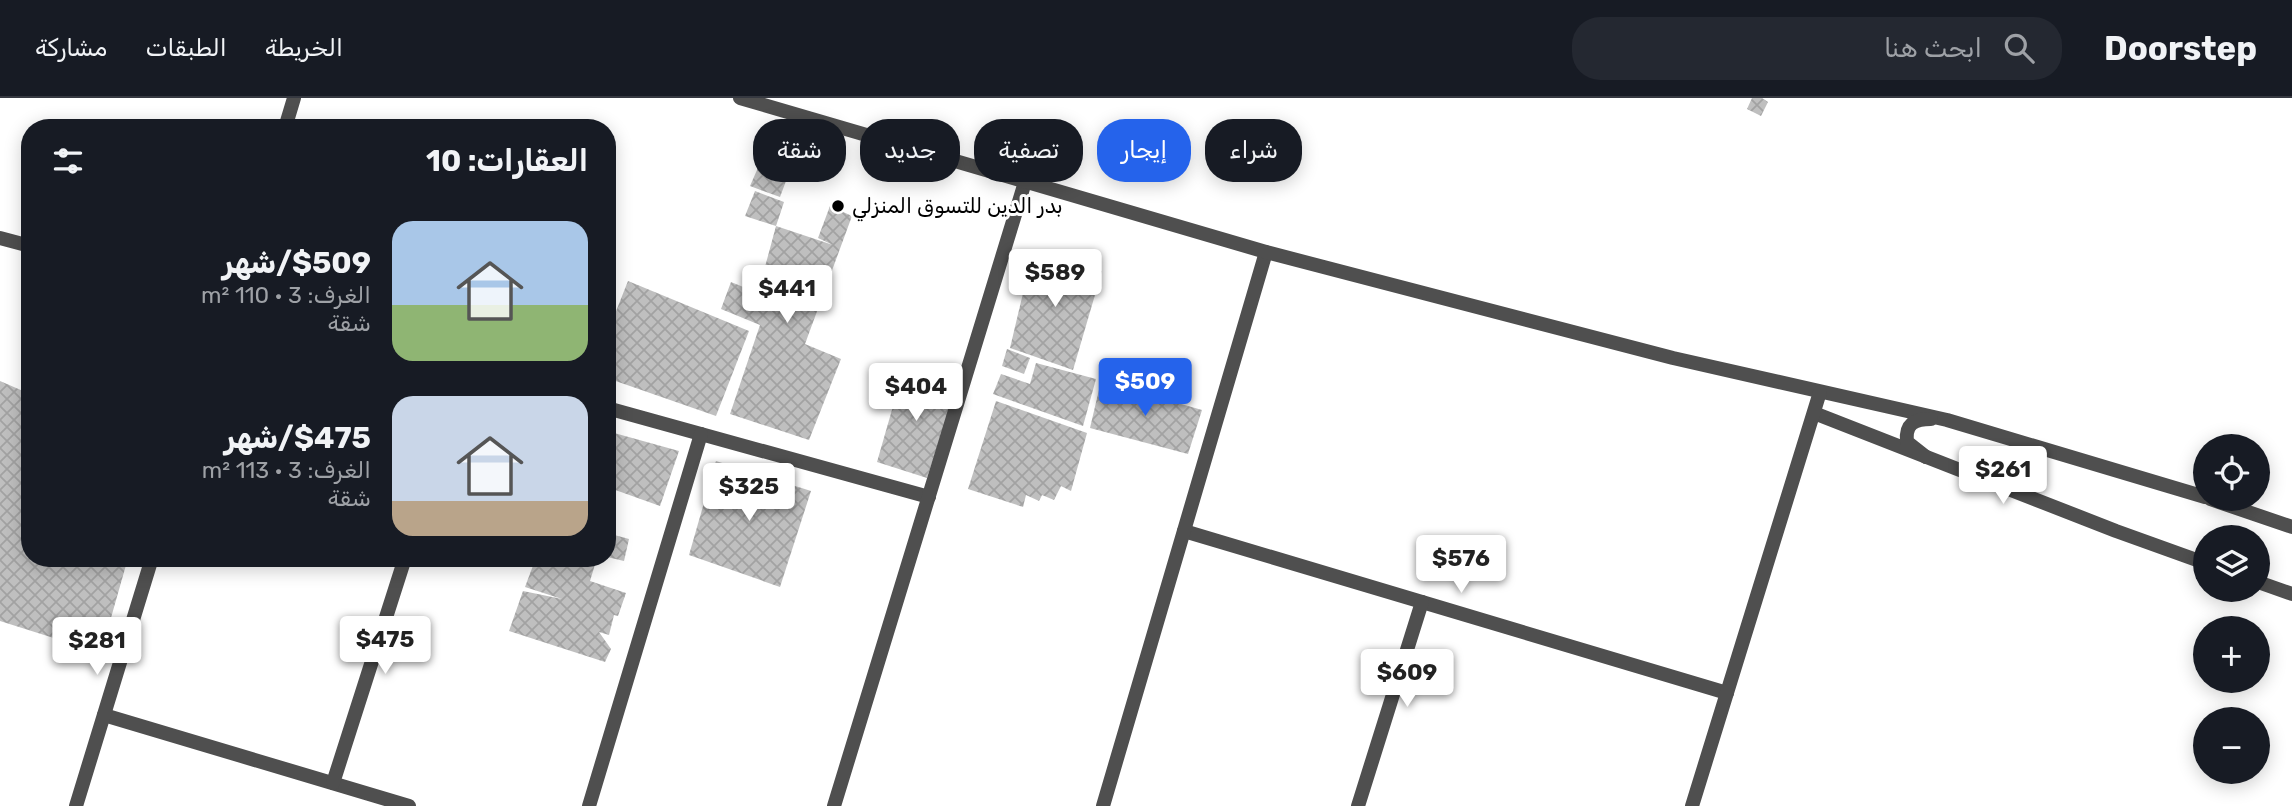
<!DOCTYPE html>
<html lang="ar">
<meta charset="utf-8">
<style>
:root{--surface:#171b24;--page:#242831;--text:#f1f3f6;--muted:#9ea1a6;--line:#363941;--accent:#2563eb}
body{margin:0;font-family:Rubik,Vazirmatn,sans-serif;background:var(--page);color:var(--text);direction:rtl;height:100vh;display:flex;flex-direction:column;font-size:26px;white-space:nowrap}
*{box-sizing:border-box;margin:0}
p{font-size:23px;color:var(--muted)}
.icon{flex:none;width:38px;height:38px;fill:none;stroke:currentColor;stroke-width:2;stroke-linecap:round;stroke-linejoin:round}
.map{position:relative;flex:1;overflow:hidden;direction:ltr}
.details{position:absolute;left:21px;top:21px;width:595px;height:448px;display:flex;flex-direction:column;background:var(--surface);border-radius:28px;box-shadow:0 4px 18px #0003;direction:rtl}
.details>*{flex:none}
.top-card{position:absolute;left:637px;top:21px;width:665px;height:63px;direction:rtl;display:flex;gap:14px}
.tools{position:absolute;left:2193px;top:336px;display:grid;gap:14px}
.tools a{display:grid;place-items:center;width:77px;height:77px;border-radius:50%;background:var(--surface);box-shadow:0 4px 18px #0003;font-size:35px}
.price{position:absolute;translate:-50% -60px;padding:0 16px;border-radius:7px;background:#fff;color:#222;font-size:23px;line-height:46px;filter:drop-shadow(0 2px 4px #0008)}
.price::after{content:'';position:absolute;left:50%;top:42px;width:21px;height:16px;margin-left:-10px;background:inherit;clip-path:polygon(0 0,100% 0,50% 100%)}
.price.active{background:var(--accent);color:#fff}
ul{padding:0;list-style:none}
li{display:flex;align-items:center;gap:21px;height:175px;padding:0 28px}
li span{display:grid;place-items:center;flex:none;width:196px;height:140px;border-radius:21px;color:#555}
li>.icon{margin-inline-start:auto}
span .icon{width:84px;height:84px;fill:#fffc;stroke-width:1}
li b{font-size:30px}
h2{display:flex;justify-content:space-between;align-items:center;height:84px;padding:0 28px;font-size:30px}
.pill{padding:0 24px;border-radius:28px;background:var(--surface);box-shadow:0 4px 18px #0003;font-size:24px;line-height:63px}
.pill.active{background:var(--accent);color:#fff}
header{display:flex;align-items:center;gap:42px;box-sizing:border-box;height:98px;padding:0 35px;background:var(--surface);border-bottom:2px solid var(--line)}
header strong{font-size:33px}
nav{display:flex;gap:38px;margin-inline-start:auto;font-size:24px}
.search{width:490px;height:63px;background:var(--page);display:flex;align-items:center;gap:18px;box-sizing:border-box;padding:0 24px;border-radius:28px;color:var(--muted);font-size:26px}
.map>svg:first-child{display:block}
.building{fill:url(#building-cross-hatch)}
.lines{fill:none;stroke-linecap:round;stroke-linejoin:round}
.minor{stroke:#4f4f4f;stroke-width:14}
.tertiary{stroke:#4f4f4f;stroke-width:14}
.poi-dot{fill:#000;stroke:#fff;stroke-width:2.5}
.labels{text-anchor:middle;stroke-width:6;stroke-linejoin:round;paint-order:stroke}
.poi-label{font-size:21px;fill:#000;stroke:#fff;text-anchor:start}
</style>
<header>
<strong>Doorstep</strong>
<div class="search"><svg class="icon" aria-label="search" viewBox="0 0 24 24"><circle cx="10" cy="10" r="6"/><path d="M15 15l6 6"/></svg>ابحث هنا</div>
<nav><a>الخريطة</a><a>الطبقات</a><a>مشاركة</a></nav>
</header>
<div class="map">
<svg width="2292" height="708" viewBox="0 0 2292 708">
<defs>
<pattern id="building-cross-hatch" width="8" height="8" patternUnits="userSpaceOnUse" patternTransform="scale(1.75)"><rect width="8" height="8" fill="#bfbfbf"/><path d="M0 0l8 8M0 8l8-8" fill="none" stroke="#a2a2a2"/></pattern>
</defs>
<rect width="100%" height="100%" fill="#fff"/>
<g class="building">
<path d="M1752,0H1762L1768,4L1761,18L1747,11Z"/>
<path d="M764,56L792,67L780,99L750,88Z"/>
<path d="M755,93L784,104L776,128L833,147L818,140L830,108L852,118L805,246L841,261L809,342L730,316L760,227L721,211L731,184L758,195L776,128L745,118Z"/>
<path d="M1033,153L1102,173L1073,272L1010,250Z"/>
<path d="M628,183L749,233L716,318L607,280V236Z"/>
<path d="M1007,251L1030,260L1024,276L1002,268Z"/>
<path d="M1036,265L1096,281L1083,328L993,296L1001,276L1030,286Z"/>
<path d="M904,270L957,288L927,380L877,364Z"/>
<path d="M0,283L30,296V460H128L101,555L0,523Z"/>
<path d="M1101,283L1202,312L1188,356L1090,330Z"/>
<path d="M996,303L1087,335L1071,393L1061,388L1054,402L1042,397L1039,403L1026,397L1023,409L968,391Z"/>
<path d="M607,333L679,353L660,408L607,389Z"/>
<path d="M716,363L811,393L780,489L689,457Z"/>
<path d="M607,435L629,441L624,463L607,459Z"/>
<path d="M539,460H597L590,483L626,495L618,518L614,517L609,537L599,534L611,551L605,564L509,533L523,493L562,501L525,489L534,465L537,466Z"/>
</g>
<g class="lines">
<g class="minor">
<path d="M285,30L294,0"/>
<path d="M0,140L30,148"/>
<path d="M607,310L929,399"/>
<path d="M1814,315L2116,433L2205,465"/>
<path d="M1184,433L1727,595"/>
<path d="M2258,484L2292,496"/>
<path d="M104,617L409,708"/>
<path d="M333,685L405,460"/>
<path d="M76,708L152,460"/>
<path d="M589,708L701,336"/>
<path d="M834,708L1025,84"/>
<path d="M1103,708L1266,154"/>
<path d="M1358,708L1422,504"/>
</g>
<g class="tertiary">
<path d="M740,0L1266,154L1673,260L1947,322L2205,399"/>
<path d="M1926,359L1907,344C1905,326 1914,321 1931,321"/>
<path d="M2210,401L2292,429"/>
<path d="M1692,708L1820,294"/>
</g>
</g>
<circle class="poi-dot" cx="838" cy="108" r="7"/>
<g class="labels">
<g class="poi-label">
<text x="852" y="115">بدر الدين للتسوق المنزلي</text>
</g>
</g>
</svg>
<div class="tools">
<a><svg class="icon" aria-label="locate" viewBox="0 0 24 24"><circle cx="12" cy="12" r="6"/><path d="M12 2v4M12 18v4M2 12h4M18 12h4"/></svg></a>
<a><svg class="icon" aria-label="layers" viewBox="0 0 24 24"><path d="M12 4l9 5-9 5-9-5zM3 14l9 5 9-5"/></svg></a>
<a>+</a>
<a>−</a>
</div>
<b class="price" style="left:1055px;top:211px">$589</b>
<b class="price" style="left:787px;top:227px">$441</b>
<b class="price active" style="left:1145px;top:320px">$509</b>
<b class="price" style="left:916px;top:325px">$404</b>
<b class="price" style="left:2003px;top:408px">$261</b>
<b class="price" style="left:749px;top:425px">$325</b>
<b class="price" style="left:1461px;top:497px">$576</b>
<b class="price" style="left:385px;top:578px">$475</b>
<b class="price" style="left:97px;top:579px">$281</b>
<b class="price" style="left:1407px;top:611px">$609</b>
<div class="top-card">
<a class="pill">شراء</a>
<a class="pill active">إيجار</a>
<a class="pill">تصفية</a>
<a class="pill">جديد</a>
<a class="pill">شقة</a>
</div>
<section class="details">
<h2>العقارات: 10<svg class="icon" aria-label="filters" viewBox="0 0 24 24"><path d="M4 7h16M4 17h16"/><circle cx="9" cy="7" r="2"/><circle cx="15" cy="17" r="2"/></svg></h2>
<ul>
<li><span style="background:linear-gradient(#a9c7e8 60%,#8fb573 0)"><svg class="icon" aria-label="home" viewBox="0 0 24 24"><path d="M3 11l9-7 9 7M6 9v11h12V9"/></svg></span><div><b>$509/شهر</b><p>الغرف: 3 · 110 m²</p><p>شقة</p></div></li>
<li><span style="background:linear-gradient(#c9d6e8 75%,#b9a48a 0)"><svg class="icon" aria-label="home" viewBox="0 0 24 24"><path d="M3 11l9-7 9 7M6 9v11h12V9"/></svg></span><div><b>$475/شهر</b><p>الغرف: 3 · 113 m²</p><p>شقة</p></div></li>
</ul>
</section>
</div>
